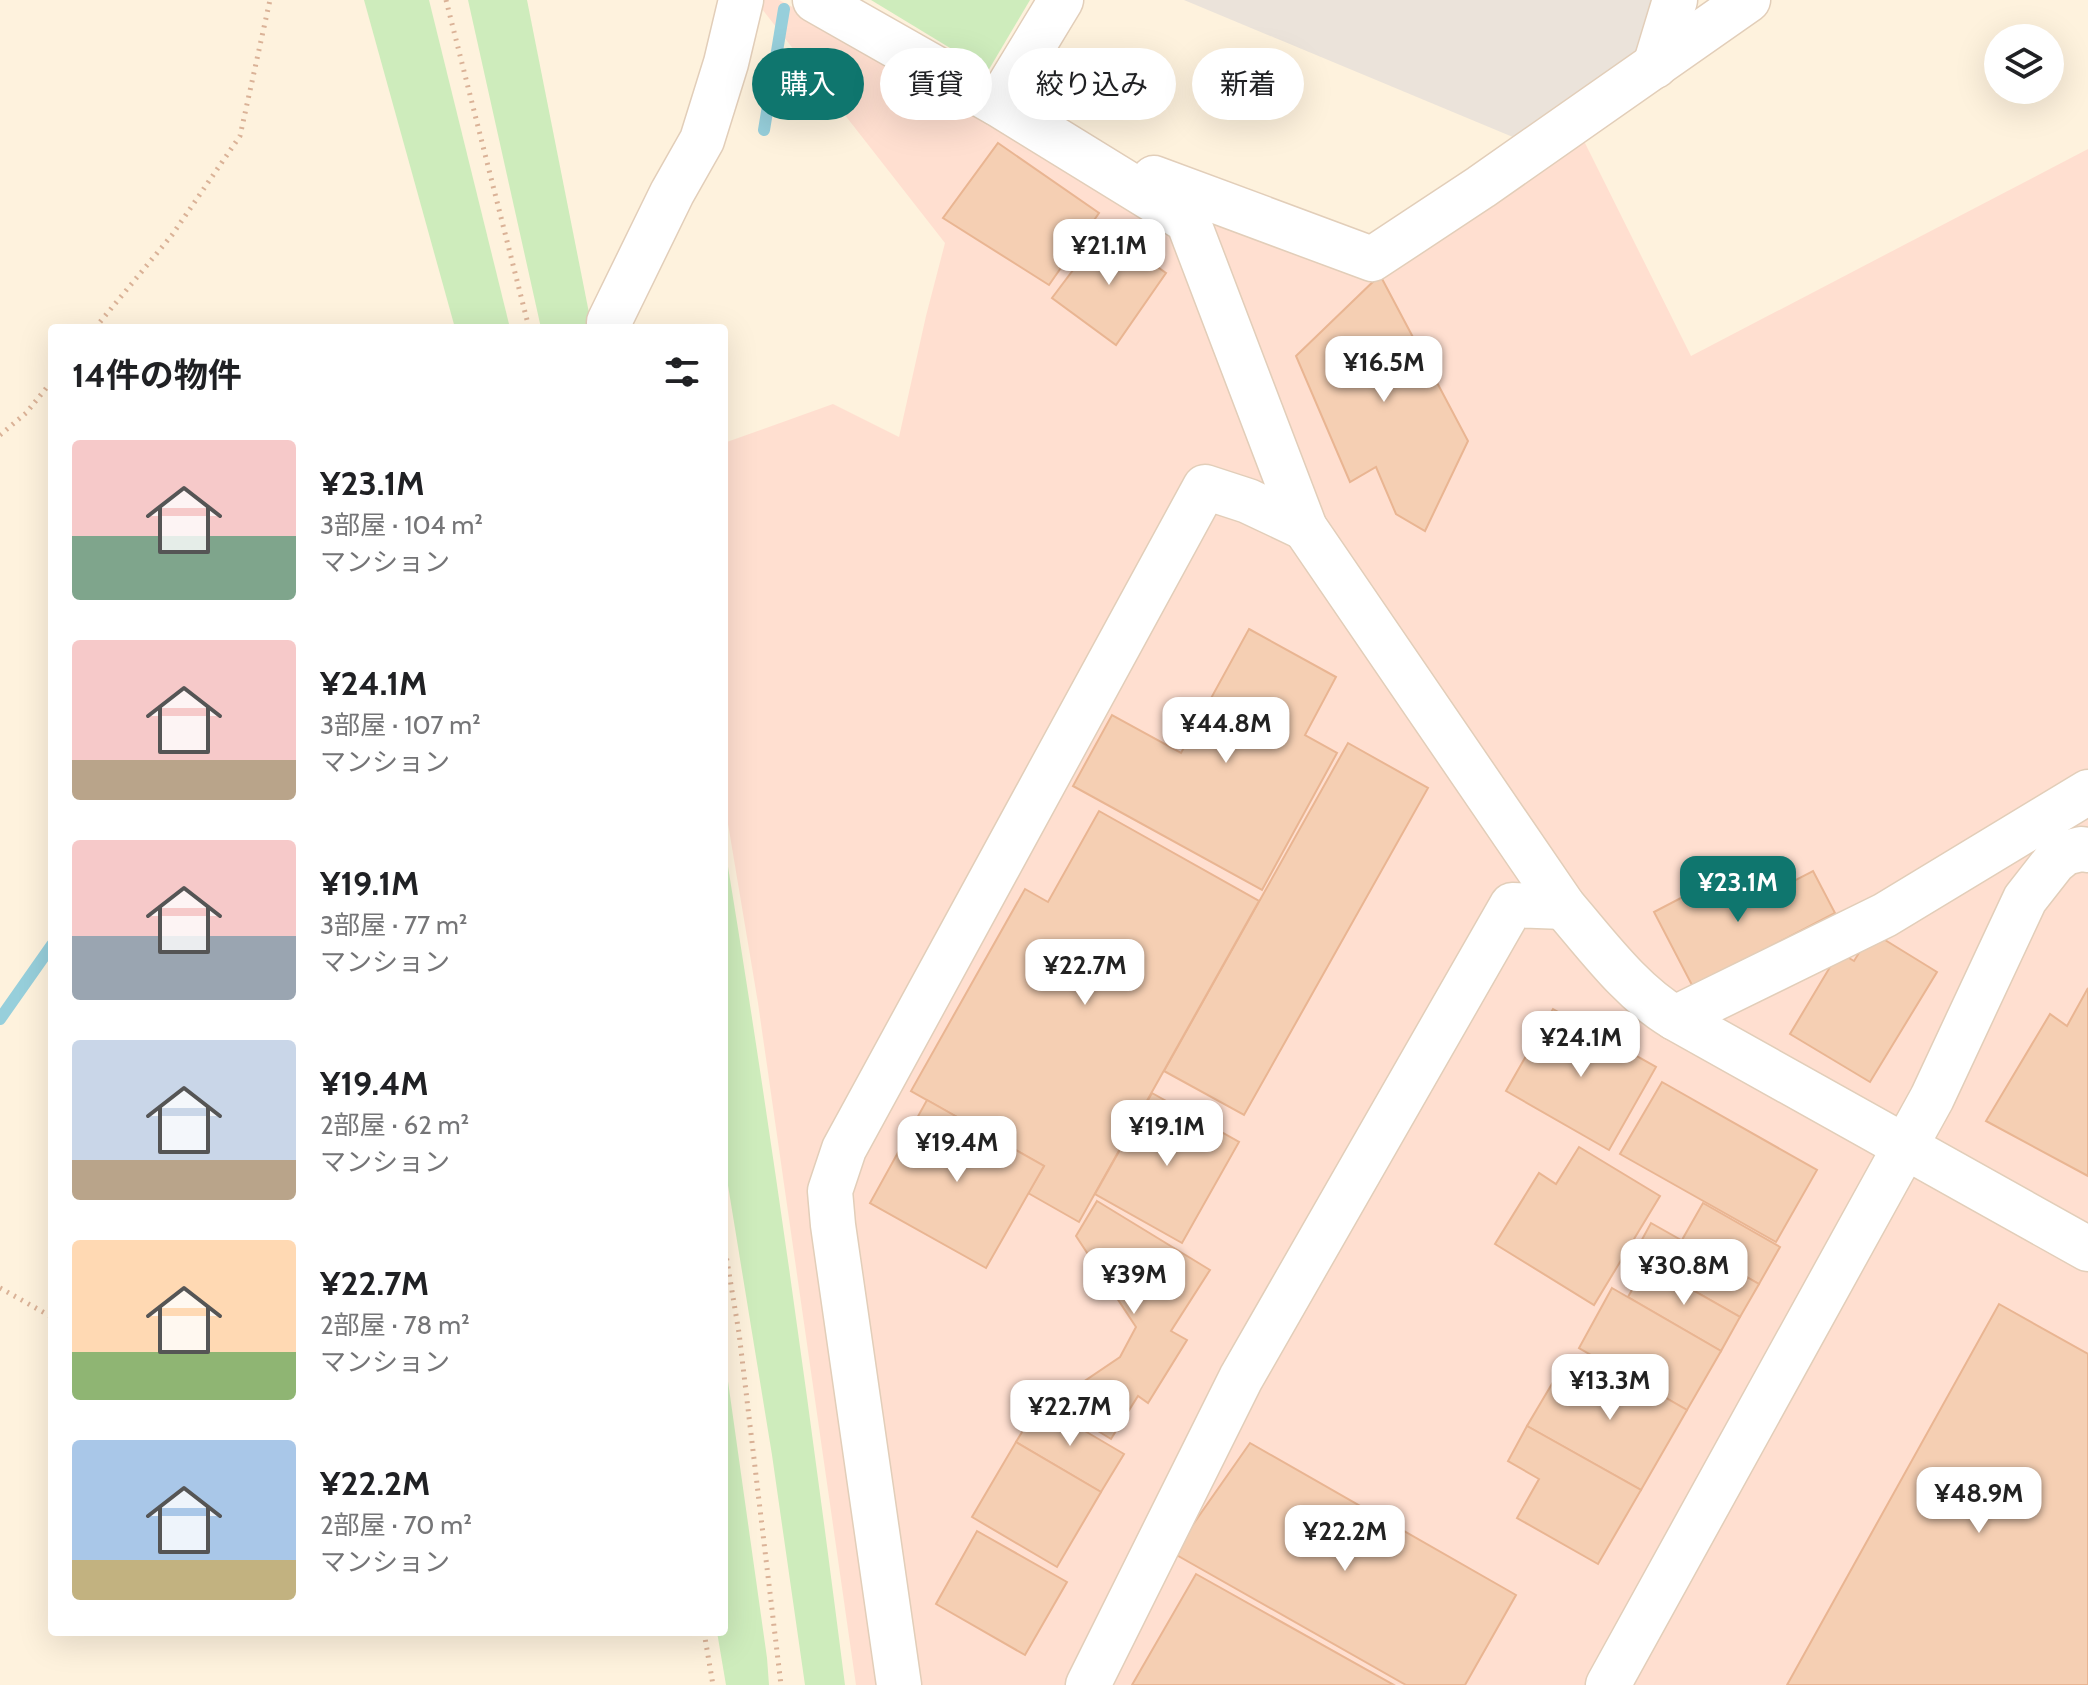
<!DOCTYPE html>
<html lang="ja">
<meta charset="utf-8">
<style>
:root{--surface:#fff;--page:#f2f2f2;--text:#202124;--muted:#757577;--accent:#0f766e}
body{margin:0;font-family:Cabin,"Noto Sans JP",sans-serif;background:var(--page);color:var(--text);height:100vh;display:flex;flex-direction:column;font-size:30px;white-space:nowrap}
*{box-sizing:border-box;margin:0}
p{font-size:26px;color:var(--muted)}
.icon{flex:none;width:44px;height:44px;fill:none;stroke:currentColor;stroke-width:2;stroke-linecap:round;stroke-linejoin:round}
.map{position:relative;flex:1;overflow:hidden}
.sheet{position:absolute;left:48px;top:324px;width:680px;height:1312px;display:flex;flex-direction:column;background:var(--surface);border-radius:8px;box-shadow:0 8px 32px #0002}
.sheet>*{flex:none}
.top-card{position:absolute;left:752px;top:48px;width:760px;height:72px;display:flex;gap:16px}
.controls{position:absolute;left:1984px;top:24px;display:grid;gap:16px}
.controls a{display:grid;place-items:center;width:80px;height:80px;border-radius:50%;background:var(--surface);box-shadow:0 8px 32px #0002;font-size:40px}
.price{position:absolute;translate:-50% -68px;padding:0 18px;border-radius:16px;background:#fff;color:#222;font-size:26px;line-height:52px;filter:drop-shadow(0 2px 4px #0008)}
.price::after{content:'';position:absolute;left:50%;top:48px;width:24px;height:18px;margin-left:-12px;background:inherit;clip-path:polygon(0 0,100% 0,50% 100%)}
.price.current{background:var(--accent);color:#fff}
ul{padding:0;list-style:none}
li{display:flex;align-items:center;gap:24px;height:200px;padding:0 24px}
li span{display:grid;place-items:center;flex:none;width:224px;height:160px;border-radius:8px;color:#555}
li>.icon{margin-inline-start:auto}
span .icon{width:96px;height:96px;fill:#fffc;stroke-width:1}
li b{font-size:34px}
h2{display:flex;justify-content:space-between;align-items:center;height:96px;padding:0 24px;font-size:34px}
.chip{padding:0 28px;border-radius:36px;background:var(--surface);box-shadow:0 8px 32px #0002;font-size:28px;line-height:72px}
.chip.current{background:var(--accent);color:#fff}
.map>svg:first-child{display:block}
.commercial{fill:#ffdfd0}
.industrial{fill:#ebe3da}
.green{fill:#ceecbc}
.lines{fill:none;stroke-linecap:round;stroke-linejoin:round}
.stream{stroke:#97cfdb;stroke-width:12}
.building{fill:#f5cfb3;stroke:#e9b592;stroke-width:2}
.minor-casing{stroke:#e2ceb9;stroke-width:47}
.path{stroke:#dab297;stroke-width:5;stroke-dasharray:2 6;stroke-linecap:butt}
.minor{stroke:#fff;stroke-width:44}
</style>
<div class="map">
<svg width="2088" height="1685" viewBox="0 0 2088 1685">
<rect width="100%" height="100%" fill="#fef2dd"/>
<path class="commercial" d="M755,0H779L1061,148L1370,270L1582,137L1691,356L2088,149V1685H856L758,1003L724,800V443L833,404L899,437L926,316L945,243Z"/>
<path class="industrial" d="M1184,0H1662L1645,58L1520,140Z"/>
<g class="green">
<path d="M364,0H429L510,328H455Z"/>
<path d="M468,0H527L592,328H541Z"/>
<path d="M871,0H1030L988,71Z"/>
<path d="M724,842C770,1122 809,1403 845,1685H805L772,1455L724,1161Z"/>
<path d="M724,1353L767,1658L769,1685H726L717,1632H724Z"/>
</g>
<g class="lines">
<g class="stream">
<path d="M764,130L784,9"/>
<path d="M0,1019L52,945"/>
</g>
</g>
<g class="building">
<path d="M998,143L1099,213L1049,285L943,218Z"/>
<path d="M1104,229L1166,273L1116,345L1052,298Z"/>
<path d="M1380,275L1468,441L1425,531L1396,514L1376,467L1350,482L1296,356Z"/>
<path d="M1249,629L1336,677L1305,735L1337,753L1262,890L1073,786L1112,715L1181,753Z"/>
<path d="M1348,743L1428,788L1244,1115L1164,1071Z"/>
<path d="M1099,811L1259,901L1079,1222L1028,1193L1044,1166L911,1091L1025,889L1048,902Z"/>
<path d="M1813,871L1835,913L1693,987L1654,912L1723,876L1740,909Z"/>
<path d="M1872,932L1937,972L1870,1082L1790,1034L1839,952L1854,961Z"/>
<path d="M2088,988V1176L1986,1121L2050,1014L2067,1026Z"/>
<path d="M1553,1009L1656,1067L1609,1150L1506,1091Z"/>
<path d="M1662,1082L1817,1170L1776,1242L1620,1154Z"/>
<path d="M1152,1093L1239,1142L1182,1243L1095,1194Z"/>
<path d="M927,1100L1044,1166L986,1268L870,1203Z"/>
<path d="M1579,1147L1660,1196L1594,1305L1495,1244L1539,1173L1556,1184Z"/>
<path d="M1097,1201L1210,1270L1171,1331L1187,1340L1148,1403L1138,1396L1111,1439L1052,1403L1120,1357L1136,1327L1076,1236Z"/>
<path d="M1703,1203L1780,1247L1759,1284L1682,1240Z"/>
<path d="M1651,1223L1759,1284L1740,1317L1633,1256Z"/>
<path d="M1647,1264L1740,1317L1721,1351L1628,1297Z"/>
<path d="M1612,1288L1721,1351L1687,1410L1579,1348Z"/>
<path d="M1999,1304L2088,1354V1685H1787Z"/>
<path d="M1596,1358L1687,1410L1641,1490L1527,1426L1556,1377L1578,1389Z"/>
<path d="M1039,1404L1124,1454L1101,1492L1016,1442Z"/>
<path d="M1527,1426L1641,1490L1598,1564L1517,1518L1539,1479L1508,1461Z"/>
<path d="M1016,1442L1101,1492L1057,1567L972,1517Z"/>
<path d="M1250,1443L1516,1595L1465,1685H1406L1173,1553Z"/>
<path d="M977,1531L1067,1582L1025,1655L936,1604Z"/>
<path d="M1196,1574L1394,1685H1132Z"/>
</g>
<g class="lines">
<defs>
<g id="minor">
<path d="M815,0L998,104L1188,221L1305,528L1564,907C1597,945 1631,992 1675,1018L2088,1249"/>
<path d="M1655,66L1675,0"/>
<path d="M998,104L1061,0"/>
<path d="M1154,178L1372,259L1481,187L1748,0"/>
<path d="M609,328V322L672,193L702,140L726,63L741,0"/>
<path d="M1675,1018L1885,915L2088,792"/>
<path d="M899,1685L833,1225L830,1191L844,1149L1205,487L1248,501L1305,528"/>
<path d="M1088,1685L1241,1378L1512,905L1564,907"/>
<path d="M1608,1685L1932,1098L2025,899L2054,862L2065,853L2081,849L2088,850"/>
</g>
</defs>
<use href="#minor" class="minor-casing"/>
<g class="path">
<path d="M446,0L529,328"/>
<path d="M95,328L172,235L240,136L270,0"/>
<path d="M0,435L26,413L52,381"/>
<path d="M724,1243L739,1333L781,1685"/>
<path d="M0,1288L52,1317"/>
<path d="M704,1632L713,1685"/>
</g>
<use href="#minor" class="minor"/>
</g>
</svg>
<div class="controls">
<a><svg class="icon" aria-label="layers" viewBox="0 0 24 24"><path d="M12 4l9 5-9 5-9-5zM3 14l9 5 9-5"/></svg></a>
</div>
<b class="price" style="left:1109px;top:287px">¥21.1M</b>
<b class="price" style="left:1384px;top:404px">¥16.5M</b>
<b class="price" style="left:1226px;top:765px">¥44.8M</b>
<b class="price current" style="left:1738px;top:924px">¥23.1M</b>
<b class="price" style="left:1085px;top:1007px">¥22.7M</b>
<b class="price" style="left:1581px;top:1079px">¥24.1M</b>
<b class="price" style="left:1167px;top:1168px">¥19.1M</b>
<b class="price" style="left:957px;top:1184px">¥19.4M</b>
<b class="price" style="left:1684px;top:1307px">¥30.8M</b>
<b class="price" style="left:1134px;top:1316px">¥39M</b>
<b class="price" style="left:1610px;top:1422px">¥13.3M</b>
<b class="price" style="left:1070px;top:1448px">¥22.7M</b>
<b class="price" style="left:1979px;top:1535px">¥48.9M</b>
<b class="price" style="left:1345px;top:1573px">¥22.2M</b>
<div class="top-card">
<a class="chip current">購入</a>
<a class="chip">賃貸</a>
<a class="chip">絞り込み</a>
<a class="chip">新着</a>
</div>
<section class="sheet">
<h2>14件の物件<svg class="icon" aria-label="filters" viewBox="0 0 24 24"><path d="M4 7h16M4 17h16"/><circle cx="9" cy="7" r="2"/><circle cx="15" cy="17" r="2"/></svg></h2>
<ul>
<li><span style="background:linear-gradient(#f6c9c9 60%,#7fa58c 0)"><svg class="icon" aria-label="home" viewBox="0 0 24 24"><path d="M3 11l9-7 9 7M6 9v11h12V9"/></svg></span><div><b>¥23.1M</b><p>3部屋 · 104 m²</p><p>マンション</p></div></li>
<li><span style="background:linear-gradient(#f6c9c9 75%,#b9a48a 0)"><svg class="icon" aria-label="home" viewBox="0 0 24 24"><path d="M3 11l9-7 9 7M6 9v11h12V9"/></svg></span><div><b>¥24.1M</b><p>3部屋 · 107 m²</p><p>マンション</p></div></li>
<li><span style="background:linear-gradient(#f6c9c9 60%,#9aa5b1 0)"><svg class="icon" aria-label="home" viewBox="0 0 24 24"><path d="M3 11l9-7 9 7M6 9v11h12V9"/></svg></span><div><b>¥19.1M</b><p>3部屋 · 77 m²</p><p>マンション</p></div></li>
<li><span style="background:linear-gradient(#c9d6e8 75%,#b9a48a 0)"><svg class="icon" aria-label="home" viewBox="0 0 24 24"><path d="M3 11l9-7 9 7M6 9v11h12V9"/></svg></span><div><b>¥19.4M</b><p>2部屋 · 62 m²</p><p>マンション</p></div></li>
<li><span style="background:linear-gradient(#ffd9b3 70%,#8fb573 0)"><svg class="icon" aria-label="home" viewBox="0 0 24 24"><path d="M3 11l9-7 9 7M6 9v11h12V9"/></svg></span><div><b>¥22.7M</b><p>2部屋 · 78 m²</p><p>マンション</p></div></li>
<li><span style="background:linear-gradient(#a9c7e8 75%,#c2b280 0)"><svg class="icon" aria-label="home" viewBox="0 0 24 24"><path d="M3 11l9-7 9 7M6 9v11h12V9"/></svg></span><div><b>¥22.2M</b><p>2部屋 · 70 m²</p><p>マンション</p></div></li>
</ul>
</section>
</div>
